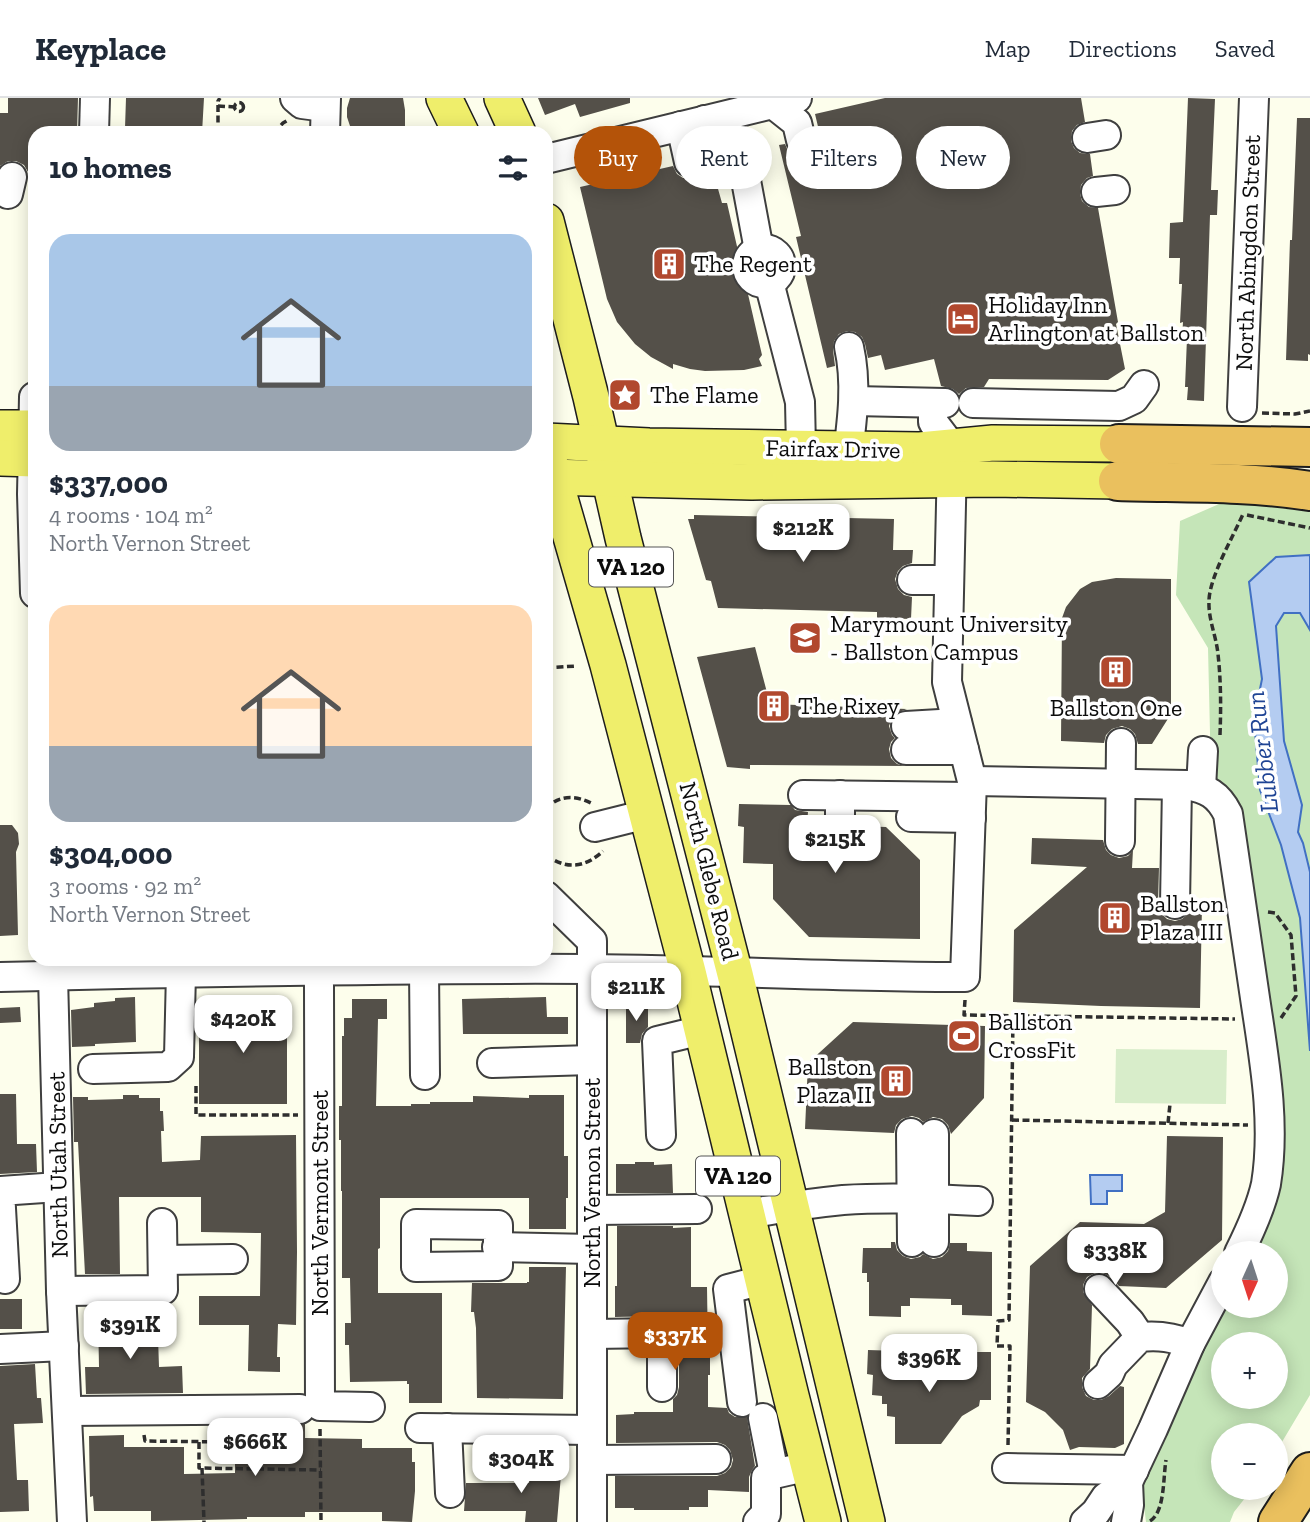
<!DOCTYPE html>
<meta charset="utf-8">
<style>
:root{--surface:#fff;--page:#f6f6f7;--text:#1f2937;--muted:#747a83;--line:#e0e1e3;--accent:#b45309}
body{margin:0;font-family:"Zilla Slab",serif;background:var(--page);color:var(--text);height:100vh;display:flex;flex-direction:column;font-size:26px;white-space:nowrap}
*{box-sizing:border-box;margin:0}
p{font-size:23px;color:var(--muted)}
.icon{flex:none;width:38px;height:38px;fill:none;stroke:currentColor;stroke-width:2;stroke-linecap:round;stroke-linejoin:round}
.map{position:relative;flex:1;overflow:hidden}
.details{position:absolute;left:28px;top:28px;width:525px;height:840px;display:flex;flex-direction:column;background:var(--surface);border-radius:21px;box-shadow:0 4px 18px #0003}
.details>*{flex:none}
.banner{position:absolute;left:574px;top:28px;width:630px;height:63px;display:flex;gap:14px}
.needle{width:46px;rotate:183deg}
.controls{position:absolute;left:1211px;top:1143px;display:grid;gap:14px}
.controls a{display:grid;place-items:center;width:77px;height:77px;border-radius:50%;background:var(--surface);box-shadow:0 4px 18px #0003;font-size:35px}
.price{position:absolute;translate:-50% -60px;padding:0 16px;border-radius:14px;background:#fff;color:#222;font-size:23px;line-height:46px;filter:drop-shadow(0 2px 4px #0008)}
.price::after{content:'';position:absolute;left:50%;top:42px;width:21px;height:16px;margin-left:-10px;background:inherit;clip-path:polygon(0 0,100% 0,50% 100%)}
.price.on{background:var(--accent);color:#fff}
ul{padding:0;list-style:none}
li{display:grid;align-content:center;gap:14px;height:371px;padding:0 21px}
li span{display:grid;place-items:center;height:217px;border-radius:21px;color:#555}
li>.icon{margin-inline-start:auto}
span .icon{width:126px;height:126px;fill:#fffc;stroke-width:1}
li b{font-size:30px}
h2{display:flex;justify-content:space-between;align-items:center;height:84px;padding:0 21px;font-size:30px}
.chip{padding:0 24px;border-radius:32px;background:var(--surface);box-shadow:0 4px 18px #0003;font-size:24px;line-height:63px}
.chip.on{background:var(--accent);color:#fff}
header{display:flex;align-items:center;gap:42px;box-sizing:border-box;height:98px;padding:0 35px;background:var(--surface);border-bottom:2px solid var(--line)}
header strong{font-size:33px}
nav{display:flex;gap:38px;margin-inline-start:auto;font-size:24px}
.map>svg:first-child{display:block}
.green{fill:#c5e5b8;fill-rule:evenodd}
.pitch{fill:#d8edca}
.water{fill:#b4ccf1;stroke:#4170c3;stroke-width:2}
.building{fill:#545049}
.lines{fill:none;stroke-linecap:round;stroke-linejoin:round}
.minor-casing{stroke:#3f3f3f;stroke-width:32}
.major-casing{stroke:#1d1d1d;stroke-width:38}
.highway-casing{stroke:#1d1d1d;stroke-width:42}
.path{stroke:#2e2e2e;stroke-width:3.5;stroke-dasharray:7 3.5;stroke-linecap:butt}
.minor{stroke:#fff;stroke-width:28}
.major{stroke:#efee6b;stroke-width:35}
.highway{stroke:#eac05e;stroke-width:38}
.labels{text-anchor:middle;stroke-width:7;stroke-linejoin:round;paint-order:stroke}
.shield{fill:#fff;stroke:#555;stroke-width:2}
.shield-label{font-size:23px;font-weight:bold;fill:#0c0c0c}
.street-label{font-size:24px;fill:#0c0c0c;stroke:#fff}
.poi-label{font-size:24px;fill:#0c0c0c;stroke:#fff;text-anchor:start}
.water-label{font-size:26px;font-style:italic;fill:#1f4494;stroke:#fff}
</style>
<header>
<strong>Keyplace</strong>
<nav><a>Map</a><a>Directions</a><a>Saved</a></nav>
</header>
<div class="map">
<svg width="1310" height="1424" viewBox="0 0 1310 1424">
<rect width="100%" height="100%" fill="#fdfeec"/>
<path class="green" d="M1226,403L1310,407V1297L1276,1354V1337H1223V1390H1253L1234,1414L1230,1424H1146L1142,1392L1184,1277L1223,1208H1276V1155H1248L1274,1091L1211,678L1208,550L1176,497L1180,423ZM1223,1246H1276V1298H1223Z"/>
<path class="pitch" d="M1116,951L1227,952L1226,1006L1115,1005Z"/>
<g class="water">
<path d="M1310,457V532L1300,515H1284L1276,528L1284,643L1302,707L1298,734L1303,745L1310,774V953L1300,820L1281,747L1260,692L1254,621L1262,581L1249,484L1276,459Z"/>
<path d="M1090,1077H1122V1093H1107V1106H1091Z"/>
</g>
<g class="building">
<path d="M8,0H78L77,35H35V79H28V74L24,67L16,63H8L0,68V15H8Z"/>
<path d="M126,0H204L202,35H134V30H125Z"/>
<path d="M350,0H403L405,12V35H356L350,28L347,19V10Z"/>
<path d="M538,0H630V5L580,19L575,6L545,17Z"/>
<path d="M885,0H1081L1085,24L1077,27L1072,33L1071,43L1074,50L1080,55L1090,56L1093,78L1087,80L1081,87L1080,96L1082,103L1089,109L1098,110L1118,224L1116,226L1125,271L1108,282L989,281L984,289L966,290L959,296L953,291L941,288L934,261L885,272L881,257L868,260L865,246L862,239L855,234L847,233L839,236L834,243L833,252L835,268L827,270L796,139L801,138L779,47L785,46L788,53L796,58H805L813,54L817,46V38L820,37L815,16Z"/>
<path d="M1188,0L1215,1L1211,92H1218L1217,117H1210L1204,303L1187,302L1188,289H1185L1187,240H1182L1183,224L1180,225L1182,186H1179L1180,160H1169L1170,125L1183,124Z"/>
<path d="M1297,20H1310V257L1308,256V263L1286,262L1290,142H1292Z"/>
<path d="M709,59L722,105H727L762,257L759,261L762,268L744,272L705,273L690,271L673,266V271L651,259L635,246L617,224L607,201L580,89L673,68L677,76L683,80H692L701,76L705,68V60Z"/>
<path d="M694,417L894,421L893,452H913L912,465L903,468L898,473L895,481L898,491L904,497L912,499L911,521L877,520V514L718,510L711,483L706,482L688,421H694Z"/>
<path d="M1116,480L1171,481V616L1152,646H1138L1135,636L1130,631L1122,628L1112,631L1106,637L1104,645L1061,643L1062,520L1066,509L1080,491L1092,484Z"/>
<path d="M755,549L770,606L907,611L896,615L892,620L889,628L892,637L895,640L891,644L889,651L891,660L897,666L905,668L750,667V671L727,669L697,559Z"/>
<path d="M739,706L791,707L795,712L808,714L807,727H823L826,737L832,743L839,745L849,742L855,736L857,728L886,729L920,762V841L809,839L773,801V766L743,765L744,729L738,728Z"/>
<path d="M0,727H12L18,735L19,746L16,754L18,837L0,838Z"/>
<path d="M1032,740L1103,742L1106,752L1111,757L1119,760L1128,758L1133,752L1132,770H1159L1158,806L1161,815L1167,821L1175,823L1182,821L1189,815L1192,807H1202L1200,910L1101,908L1013,904L1014,832L1087,769L1031,766Z"/>
<path d="M135,899L136,944L95,946V948L72,949L71,912L94,909V905L115,903V900Z"/>
<path d="M546,899L547,919H568V936H463L462,901Z"/>
<path d="M352,901H387V921H378L376,1008H411V1006H430V1004H473V998L529,1000V997H564V1058H568V1100H566V1131H529V1100H380V1150L378,1151V1195H442V1305H409V1286H407V1283L350,1284L349,1247H345V1225H351L350,1180H342V1093H341V1042H339V1008H342V938H344V920H352Z"/>
<rect x="199" y="908" width="88" height="98"/>
<path d="M626,908H648V929L642,936L640,945H626Z"/>
<path d="M20,909L21,924L0,925V910Z"/>
<path d="M853,924L985,928L984,1000L951,1036L948,1027L942,1021L933,1019L923,1024L919,1020L912,1018L902,1021L896,1027L894,1035L805,1031L808,965Z"/>
<path d="M0,996H16L17,1046H36L37,1074L0,1076Z"/>
<path d="M123,997H139V1000H160V1013H163L164,1033H161L162,1064L200,1062L201,1038L296,1037L297,1154L296,1227L278,1226L277,1259H280V1274L248,1273L249,1227H199V1198H260L261,1135L201,1134V1099H119L120,1176H85L78,1044H74L73,999H88V1002L123,1001Z"/>
<path d="M1167,1038L1223,1039L1222,1142L1166,1190L1119,1188L1111,1179L1103,1175H1095L1087,1179L1083,1187V1194L1092,1207L1090,1271L1082,1280V1289L1086,1298L1094,1302H1101L1109,1298L1120,1288L1124,1289V1346L1115,1350L1079,1349L1070,1352L1063,1332L1045,1314L1026,1304L1030,1168L1080,1124L1144,1126L1165,1114Z"/>
<path d="M635,1064H654V1067L672,1066L673,1095H616V1066H635Z"/>
<path d="M617,1128H673V1130L691,1129V1189H707L708,1258L710,1259V1277H708V1309L727,1310L729,1315L735,1319H747L755,1368L752,1372L749,1379V1394L708,1392V1409H689V1412H634V1410H615V1378H717L725,1375L731,1369L733,1362L730,1352L725,1347L717,1344L616,1345V1317L634,1316V1314H673V1301L677,1297L679,1289V1235L676,1226L670,1220L662,1218L615,1219V1188H617Z"/>
<path d="M891,1144H895L897,1152L903,1158L911,1161L920,1159L923,1156L933,1161L942,1159L948,1153L950,1145H967V1153L992,1154V1218L962,1217V1207H951V1201L910,1200V1208H901V1219L869,1218V1184H867V1175H862L863,1150H891Z"/>
<path d="M529,1169H566L563,1301L477,1300L476,1230L474,1214H471L472,1185H527V1184H529Z"/>
<rect x="0" y="1201" width="22" height="30"/>
<path d="M144,1216L145,1239H158L159,1269L182,1268L183,1295L86,1296L85,1269H99L98,1218Z"/>
<path d="M868,1252L900,1253L901,1265H910L911,1271L951,1273V1267H962V1254H991V1302H980L979,1308L962,1318L941,1346H895V1319L887,1318V1306H882V1298L872,1297L873,1277L867,1276Z"/>
<path d="M35,1266L37,1300H41L43,1325L14,1326L17,1382H28L29,1413L0,1414V1268Z"/>
<path d="M305,1326V1340L362,1341V1350H412V1364H415V1393L412,1424L382,1423V1414H305V1419H247V1421L151,1423V1413H94L93,1398L90,1399L89,1338L124,1337V1349H184V1376L235,1375V1328Z"/>
<path d="M531,1365H562L557,1424H525L526,1413H464L466,1385H529Z"/>
</g>
<g class="lines">
<defs>
<g id="minor">
<path d="M295,0L302,6L325,9"/>
<path d="M773,0V6L797,25L801,42"/>
<path d="M705,22L735,47L742,61L759,152"/>
<path d="M681,28L689,64"/>
<path d="M94,35L95,0"/>
<path d="M325,35L326,0"/>
<path d="M1087,40L1106,37"/>
<path d="M546,61L797,0"/>
<path d="M1096,94L1115,92"/>
<path d="M8,96L12,79"/>
<circle cx="764" cy="168" r="17"/>
<path d="M769,184L800,304L801,350"/>
<path d="M34,299L32,396L35,495"/>
<path d="M854,303L945,305"/>
<path d="M933,305V324L952,349"/>
<path d="M973,305L1119,308L1134,301L1144,287"/>
<path d="M1242,309L1254,0"/>
<path d="M846,371C851,330 858,289 849,249"/>
<path d="M912,482H949"/>
<path d="M906,628L957,625"/>
<path d="M906,652H964"/>
<path d="M972,683L1187,687C1207,691 1218,696 1228,716C1237,777 1246,839 1255,900C1264,961 1276,1024 1266,1086C1261,1109 1249,1135 1239,1155"/>
<path d="M1201,690L1203,653"/>
<path d="M803,697L971,699"/>
<path d="M911,719L971,720"/>
<path d="M840,728V697"/>
<path d="M595,729L647,716"/>
<path d="M1120,743L1121,645"/>
<path d="M546,798L592,843V1424"/>
<path d="M1175,806L1177,687"/>
<path d="M317,861L319,888L320,1308L370,1309"/>
<path d="M424,871L425,977"/>
<path d="M53,878L61,1193L72,1424"/>
<path d="M0,879C196,874 392,870 589,871C714,872 840,879 965,879L972,683L947,584L952,362"/>
<path d="M492,965L591,962"/>
<path d="M93,971L168,969L179,959L181,874"/>
<path d="M911,1035L912,1144"/>
<path d="M661,1037L657,943L702,932"/>
<path d="M592,1112L697,1111"/>
<path d="M748,1116C780,1110 811,1105 843,1102C888,1099 933,1101 978,1103"/>
<path d="M416,1126L498,1127V1168L416,1169Z"/>
<path d="M934,1144V1036"/>
<path d="M497,1149L592,1151"/>
<path d="M163,1162L233,1161"/>
<path d="M5,1181L0,1093L58,1089"/>
<path d="M1099,1191L1130,1224L1140,1239"/>
<path d="M61,1193L163,1192L162,1125"/>
<path d="M592,1236L662,1235V1289"/>
<path d="M0,1251L64,1248"/>
<path d="M1098,1286L1109,1276L1113,1267L1140,1239C1159,1237 1173,1239 1190,1246"/>
<path d="M742,1304L728,1191L763,1182"/>
<path d="M67,1313L300,1311"/>
<path d="M763,1320L774,1376"/>
<path d="M420,1330L592,1332"/>
<path d="M447,1330L450,1395"/>
<path d="M592,1362L716,1361"/>
<path d="M1007,1370L1134,1372"/>
<path d="M758,1424L766,1416V1380L774,1376L809,1368"/>
<path d="M1085,1424L1096,1414L1106,1399L1128,1384L1153,1331L1190,1246L1223,1184"/>
<path d="M1126,1424L1129,1407L1128,1384"/>
</g>
<g id="major">
<path d="M444,0L461,35"/>
<path d="M502,0L518,35"/>
<path d="M546,123L591,299L623,440L735,876L867,1424"/>
<path d="M0,330H35"/>
<path d="M546,343L649,348L920,352L993,345L1119,346"/>
<path d="M546,352L608,567L688,874L791,1298L823,1424"/>
<path d="M0,360L35,361"/>
<path d="M546,379L752,384L993,381L1118,383"/>
</g>
<g id="highway">
<path d="M1119,346L1310,349"/>
<path d="M1118,383C1182,385 1246,383 1310,393"/>
<path d="M1278,1424L1310,1374"/>
</g>
</defs>
<use href="#minor" class="minor-casing"/>
<use href="#major" class="major-casing"/>
<use href="#highway" class="highway-casing"/>
<g class="path">
<circle cx="239" cy="9" r="4.5"/>
<path d="M218,8L235,9"/>
<path d="M218,35V3L220,0"/>
<path d="M274,35L283,25L288,22"/>
<path d="M1262,315L1295,316L1310,313"/>
<path d="M1247,417L1310,430"/>
<path d="M546,570L576,568"/>
<path d="M1220,637C1221,610 1221,583 1218,556C1216,537 1208,521 1209,502C1210,478 1233,439 1243,416"/>
<path d="M546,711C558,697 575,697 591,705"/>
<path d="M546,757C566,772 585,770 603,753"/>
<path d="M1268,814L1275,815L1291,837L1296,898L1281,920"/>
<path d="M965,902L964,917L1235,921"/>
<path d="M196,988V1017H298"/>
<path d="M1012,1022L1248,1027"/>
<path d="M1168,1025L1170,1006"/>
<path d="M320,1331L321,1424"/>
<path d="M144,1337L145,1343L233,1344"/>
<path d="M199,1344V1370L321,1372"/>
<path d="M1008,1347L1010,1248H997L998,1223L1009,1222L1013,918"/>
<path d="M202,1370L204,1424"/>
<path d="M1150,1423C1165,1414 1163,1380 1166,1362"/>
</g>
<use href="#minor" class="minor"/>
<use href="#major" class="major"/>
<use href="#highway" class="highway"/>
</g>
<defs>
<symbol id="building-square" viewBox="-11 -11 22 22"><rect x="-9" y="-9" width="18" height="18" rx="4" fill="#b1482e" stroke="#fff"/><path d="M-4-6H4V6H1V3H-1V6H-4ZM-2.5-4.3h1.7v1.8h-1.7ZM.8-4.3h1.7v1.8H.8ZM-2.5-1h1.7V.8h-1.7ZM.8-1h1.7V.8H.8Z" fill="#fff"/></symbol>
<symbol id="hotel-square" viewBox="-11 -11 22 22"><rect x="-9" y="-9" width="18" height="18" rx="4" fill="#b1482e" stroke="#fff"/><path d="M-6-4.5h1.5V1H6V5H4.5V3h-9V5H-6ZM-4 0a1.8 1.8 0 1 1 3.6 0ZM.5 0V-2.5h3Q6-2.5 6 0Z" fill="#fff"/></symbol>
<symbol id="sight-square" viewBox="-11 -11 22 22"><rect x="-9" y="-9" width="18" height="18" rx="4" fill="#b1482e" stroke="#fff"/><path d="M0-6L1.8-2.2L6-1.7L2.9 1.2L3.7 5.4L0 3.3L-3.7 5.4L-2.9 1.2L-6-1.7L-1.8-2.2Z" fill="#fff"/></symbol>
<symbol id="university-square" viewBox="-11 -11 22 22"><rect x="-9" y="-9" width="18" height="18" rx="4" fill="#b1482e" stroke="#fff"/><path d="M0-5L7-2L0 1L-7-2ZM-4 1L0 2.5L4 1V4Q0 6-4 4Z" fill="#fff"/></symbol>
<symbol id="stadium-square" viewBox="-11 -11 22 22"><rect x="-9" y="-9" width="18" height="18" rx="4" fill="#b1482e" stroke="#fff"/><path d="M0-5a6.5 5 0 1 0 0 10a6.5 5 0 1 0 0-10ZM-3.5-1.8h7v3.6h-7Z" fill="#fff"/></symbol>
</defs>
<g fill-rule="evenodd">
<use href="#building-square" x="650" y="147" width="38" height="38"/>
<use href="#hotel-square" x="944" y="202" width="38" height="38"/>
<use href="#sight-square" x="606" y="278" width="38" height="38"/>
<use href="#university-square" x="786" y="521" width="38" height="38"/>
<use href="#building-square" x="1097" y="555" width="38" height="38"/>
<use href="#building-square" x="755" y="589" width="38" height="38"/>
<use href="#building-square" x="1096" y="801" width="38" height="38"/>
<use href="#stadium-square" x="945" y="919" width="38" height="38"/>
<use href="#building-square" x="877" y="964" width="38" height="38"/>
</g>
<g class="labels">
<g class="shield">
<rect x="589" y="449.5" width="84" height="39" rx="5"/>
<rect x="696" y="1058.5" width="84" height="39" rx="5"/>
</g>
<g class="shield-label">
<text x="631" y="477">VA 120</text>
<text x="738" y="1086">VA 120</text>
</g>
<g class="street-label">
<text transform="translate(1248 155) rotate(-88)" y="8">North Abingdon Street</text>
<text transform="translate(833 351) rotate(1)" y="8">Fairfax Drive</text>
<text transform="translate(709 773) rotate(76)" y="8">North Glebe Road</text>
<text transform="translate(58 1067) rotate(-91)" y="8">North Utah Street</text>
<text transform="translate(592 1085) rotate(-90)" y="8">North Vernon Street</text>
<text transform="translate(320 1105) rotate(-90)" y="8">North Vermont Street</text>
</g>
<g class="poi-label">
<text x="694" y="174">The Regent</text>
<text x="988" y="215">Holiday Inn<tspan x="988" dy="28">Arlington at Ballston</tspan></text>
<text x="650" y="305">The Flame</text>
<text x="830" y="534">Marymount University<tspan x="830" dy="28">- Ballston Campus</tspan></text>
<text x="798" y="616">The Rixey</text>
<text x="1116" y="618" text-anchor="middle">Ballston One</text>
<text x="1140" y="814">Ballston<tspan x="1140" dy="28">Plaza III</tspan></text>
<text x="988" y="932">Ballston<tspan x="988" dy="28">CrossFit</tspan></text>
<text x="872" y="977" text-anchor="end">Ballston<tspan x="872" dy="28">Plaza II</tspan></text>
</g>
<g class="water-label">
<text transform="translate(1262 654) rotate(-97)" y="9">Lubber Run</text>
</g>
</g>
</svg>
<div class="controls">
<a><svg class="needle" viewBox="-14 -14 28 28"><path d="M0-13l5 13h-10z" fill="#e53935"/><path d="M0 13l5-13h-10z" fill="#747a83"/></svg></a>
<a>+</a>
<a>−</a>
</div>
<b class="price" style="left:803px;top:466px">$212K</b>
<b class="price" style="left:835px;top:777px">$215K</b>
<b class="price" style="left:636px;top:925px">$211K</b>
<b class="price" style="left:243px;top:957px">$420K</b>
<b class="price" style="left:1115px;top:1189px">$338K</b>
<b class="price" style="left:130px;top:1263px">$391K</b>
<b class="price on" style="left:675px;top:1274px">$337K</b>
<b class="price" style="left:929px;top:1296px">$396K</b>
<b class="price" style="left:255px;top:1380px">$666K</b>
<b class="price" style="left:521px;top:1397px">$304K</b>
<div class="banner">
<a class="chip on">Buy</a>
<a class="chip">Rent</a>
<a class="chip">Filters</a>
<a class="chip">New</a>
</div>
<section class="details">
<h2>10 homes<svg class="icon" aria-label="filters" viewBox="0 0 24 24"><path d="M4 7h16M4 17h16"/><circle cx="9" cy="7" r="2"/><circle cx="15" cy="17" r="2"/></svg></h2>
<ul>
<li><span style="background:linear-gradient(#a9c7e8 70%,#9aa5b1 0)"><svg class="icon" aria-label="home" viewBox="0 0 24 24"><path d="M3 11l9-7 9 7M6 9v11h12V9"/></svg></span><div><b>$337,000</b><p>4 rooms · 104 m²</p><p>North Vernon Street</p></div></li>
<li><span style="background:linear-gradient(#ffd9b3 65%,#9aa5b1 0)"><svg class="icon" aria-label="home" viewBox="0 0 24 24"><path d="M3 11l9-7 9 7M6 9v11h12V9"/></svg></span><div><b>$304,000</b><p>3 rooms · 92 m²</p><p>North Vernon Street</p></div></li>
</ul>
</section>
</div>
